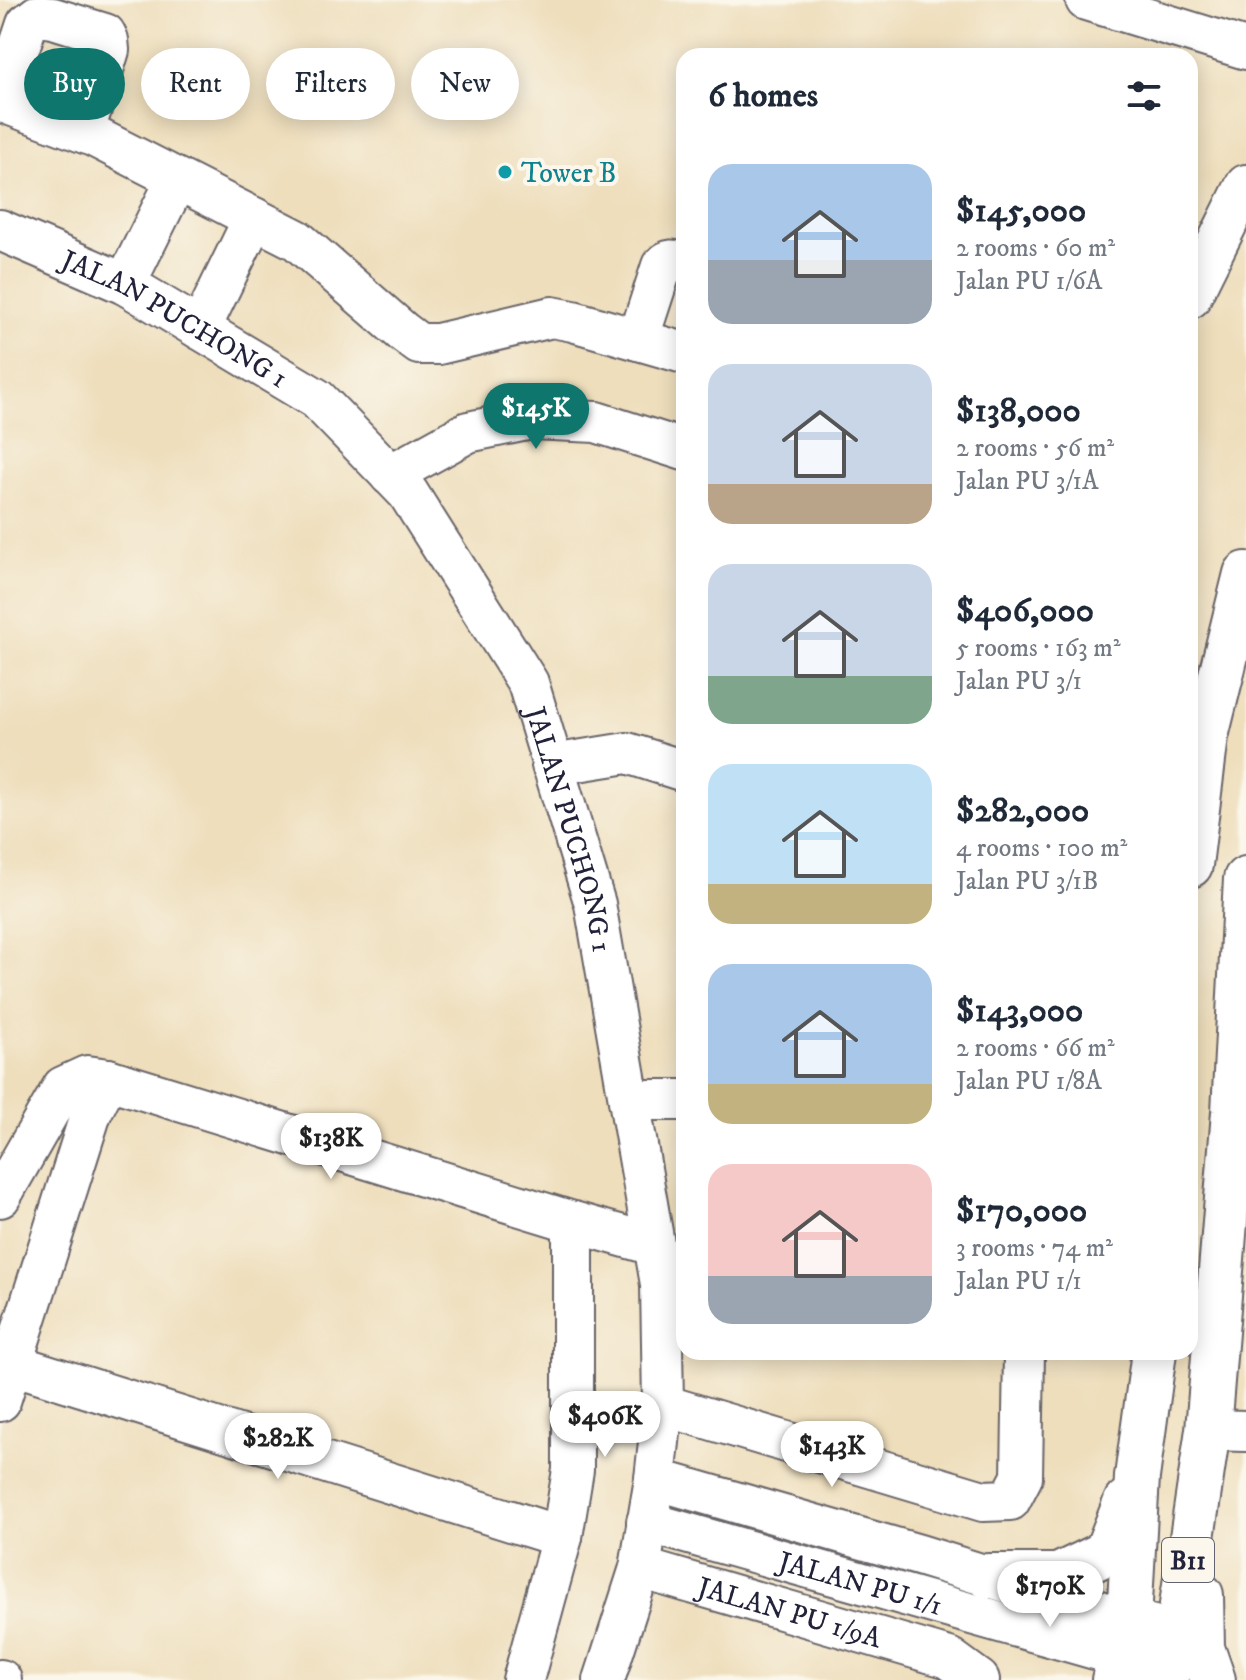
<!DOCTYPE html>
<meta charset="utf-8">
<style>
:root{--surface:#fff;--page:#f6f6f7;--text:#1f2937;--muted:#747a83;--accent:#0f766e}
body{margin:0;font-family:"IM FELL DW Pica",serif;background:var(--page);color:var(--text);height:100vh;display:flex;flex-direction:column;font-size:30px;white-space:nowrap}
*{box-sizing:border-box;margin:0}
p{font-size:26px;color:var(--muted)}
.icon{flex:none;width:44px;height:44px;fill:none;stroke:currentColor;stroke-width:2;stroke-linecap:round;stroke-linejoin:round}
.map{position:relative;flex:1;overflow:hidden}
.sheet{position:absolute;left:676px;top:48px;width:522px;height:1312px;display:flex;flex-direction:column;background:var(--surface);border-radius:24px;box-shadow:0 4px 20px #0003}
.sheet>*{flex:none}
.hud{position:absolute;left:24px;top:48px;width:532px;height:72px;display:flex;gap:16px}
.price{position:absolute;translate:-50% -68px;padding:0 18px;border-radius:28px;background:#fff;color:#222;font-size:26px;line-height:52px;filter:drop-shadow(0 2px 4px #0008)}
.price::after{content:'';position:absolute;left:50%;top:48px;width:24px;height:18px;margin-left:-12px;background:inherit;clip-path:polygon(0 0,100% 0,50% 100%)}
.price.active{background:var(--accent);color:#fff}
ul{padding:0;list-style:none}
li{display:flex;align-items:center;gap:24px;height:200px;padding:0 32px}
li span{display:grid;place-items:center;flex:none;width:224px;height:160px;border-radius:24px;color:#555}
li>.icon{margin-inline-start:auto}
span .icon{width:96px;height:96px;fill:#fffc;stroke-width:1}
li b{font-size:34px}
h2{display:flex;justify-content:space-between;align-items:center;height:96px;padding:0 32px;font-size:34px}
.chip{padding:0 28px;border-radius:36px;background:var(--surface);box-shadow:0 4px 20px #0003;font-size:28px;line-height:72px}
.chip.active{background:var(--accent);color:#fff}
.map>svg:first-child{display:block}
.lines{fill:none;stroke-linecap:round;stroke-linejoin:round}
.minor-casing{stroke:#696468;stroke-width:44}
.major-casing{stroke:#696468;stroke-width:48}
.minor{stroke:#fff;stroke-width:40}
.major{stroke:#fff;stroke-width:44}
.culture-dot{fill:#0f9aa8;stroke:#fbf7ec;stroke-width:3}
.labels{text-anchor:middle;stroke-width:8;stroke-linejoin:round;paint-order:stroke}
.shield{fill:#fbf7ec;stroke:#636270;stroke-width:2}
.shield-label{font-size:26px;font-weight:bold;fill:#22223b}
.culture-label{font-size:28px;fill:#0d838f;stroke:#fbf7ec;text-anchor:start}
.street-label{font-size:28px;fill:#22223b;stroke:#fbf7ec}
</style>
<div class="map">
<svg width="1246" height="1680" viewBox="0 0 1246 1680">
<rect width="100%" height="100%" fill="#fbf7ec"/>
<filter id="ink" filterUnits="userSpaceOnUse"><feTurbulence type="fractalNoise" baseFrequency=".0125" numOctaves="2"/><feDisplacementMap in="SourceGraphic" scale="16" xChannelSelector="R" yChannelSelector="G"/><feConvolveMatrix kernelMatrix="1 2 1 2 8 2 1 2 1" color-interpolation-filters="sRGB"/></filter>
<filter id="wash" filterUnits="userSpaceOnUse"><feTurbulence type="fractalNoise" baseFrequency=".006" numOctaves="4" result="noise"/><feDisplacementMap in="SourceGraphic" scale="32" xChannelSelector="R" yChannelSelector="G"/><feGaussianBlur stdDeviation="1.8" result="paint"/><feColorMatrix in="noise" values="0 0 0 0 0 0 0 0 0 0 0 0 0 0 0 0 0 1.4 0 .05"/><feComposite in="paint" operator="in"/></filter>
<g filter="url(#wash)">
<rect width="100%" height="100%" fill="#eedebc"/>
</g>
<g filter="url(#ink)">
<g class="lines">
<defs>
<g id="minor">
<path d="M1086,0L1246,49"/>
<path d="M0,101L93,136L297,240L403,332L419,344H438L552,317L573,321L684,353"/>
<path d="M1,102L27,24L37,16L53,18L105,34L108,40L109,50L84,132"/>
<path id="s1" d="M0,230L125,284L317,399L408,493L528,683L595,904L661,1284L663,1405L655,1479L640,1568L604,1680"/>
<path d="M125,284L177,179"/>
<path d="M1190,298L1246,185"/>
<path d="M200,329L254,218"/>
<path d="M638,340L662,266C669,258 674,260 684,263"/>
<path d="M390,475L468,432L532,419L596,422L684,450"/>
<path d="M552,765L627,753L684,771"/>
<path d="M629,1100H684"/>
<path d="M0,1197L63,1087L87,1076L108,1079L573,1222"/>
<path d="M12,1364L562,1537"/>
<path d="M0,1401L91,1113L108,1079"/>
<path d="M663,1405L983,1501L1010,1500L1022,1477L1024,1352"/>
<path d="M1208,1430L1246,1431"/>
<path d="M655,1479L919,1555L1129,1620L1178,1632"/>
<path id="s2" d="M647,1522L1120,1656L1168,1668"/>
<path id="s3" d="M640,1568L949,1658L979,1680"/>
<path d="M0,1680H1"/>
<path d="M523,1680L562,1537L573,1470V1222L654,1245"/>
</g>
<g id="major">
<path d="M1190,865L1206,736L1246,574"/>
<path d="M988,1576H1058L1106,1553L1126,1502"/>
<path d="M1201,1595L1202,1648L1213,1680"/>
<path d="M1114,1680L1129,1620L1137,1477L1154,1352"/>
<path d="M1165,1680L1178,1632L1208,1430L1234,1112L1246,879"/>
</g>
</defs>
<use href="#minor" class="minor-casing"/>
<use href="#major" class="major-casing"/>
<use href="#minor" class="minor"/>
<use href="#major" class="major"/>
</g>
</g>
<circle class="culture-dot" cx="505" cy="172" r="8"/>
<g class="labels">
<rect class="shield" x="1162" y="1538" width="52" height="44" rx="6"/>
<g class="shield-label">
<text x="1188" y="1569">B11</text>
</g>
<g class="culture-label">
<text x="521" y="182">Tower B</text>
</g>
<g class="street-label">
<text dy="10" stroke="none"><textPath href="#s1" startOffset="196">JALAN PUCHONG 1</textPath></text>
<text dy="10" stroke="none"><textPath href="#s1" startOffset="868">JALAN PUCHONG 1</textPath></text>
<text dy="10" stroke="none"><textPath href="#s2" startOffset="222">JALAN PU 1/1</textPath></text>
<text dy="10" stroke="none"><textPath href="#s3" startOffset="156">JALAN PU 1/9A</textPath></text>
</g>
</g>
</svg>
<b class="price active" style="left:536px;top:451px">$145K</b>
<b class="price" style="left:331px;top:1181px">$138K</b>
<b class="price" style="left:605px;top:1459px">$406K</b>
<b class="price" style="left:278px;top:1481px">$282K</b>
<b class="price" style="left:832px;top:1489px">$143K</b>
<b class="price" style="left:1050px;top:1629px">$170K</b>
<div class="hud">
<a class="chip active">Buy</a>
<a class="chip">Rent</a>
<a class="chip">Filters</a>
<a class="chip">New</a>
</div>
<section class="sheet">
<h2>6 homes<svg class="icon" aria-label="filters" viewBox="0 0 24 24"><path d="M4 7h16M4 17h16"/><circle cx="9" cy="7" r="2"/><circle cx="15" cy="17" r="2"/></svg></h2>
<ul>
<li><span style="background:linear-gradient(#a9c7e8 60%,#9aa5b1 0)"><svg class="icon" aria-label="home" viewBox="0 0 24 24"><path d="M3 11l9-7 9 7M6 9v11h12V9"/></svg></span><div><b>$145,000</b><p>2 rooms · 60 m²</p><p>Jalan PU 1/6A</p></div></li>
<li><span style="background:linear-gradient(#c9d6e8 75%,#b9a48a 0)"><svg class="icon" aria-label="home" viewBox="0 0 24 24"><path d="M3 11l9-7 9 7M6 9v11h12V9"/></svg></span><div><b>$138,000</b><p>2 rooms · 56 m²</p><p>Jalan PU 3/1A</p></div></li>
<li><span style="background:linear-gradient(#c9d6e8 70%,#7fa58c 0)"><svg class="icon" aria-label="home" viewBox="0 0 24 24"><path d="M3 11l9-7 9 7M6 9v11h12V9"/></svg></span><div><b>$406,000</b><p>5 rooms · 163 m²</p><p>Jalan PU 3/1</p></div></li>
<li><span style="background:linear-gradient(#bfe0f5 75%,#c2b280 0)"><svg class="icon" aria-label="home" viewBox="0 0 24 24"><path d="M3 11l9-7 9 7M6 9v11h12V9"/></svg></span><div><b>$282,000</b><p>4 rooms · 100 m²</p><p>Jalan PU 3/1B</p></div></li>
<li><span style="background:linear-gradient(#a9c7e8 75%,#c2b280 0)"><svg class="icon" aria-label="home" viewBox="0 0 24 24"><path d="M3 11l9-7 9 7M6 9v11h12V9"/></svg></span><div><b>$143,000</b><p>2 rooms · 66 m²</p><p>Jalan PU 1/8A</p></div></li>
<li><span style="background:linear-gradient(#f6c9c9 70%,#9aa5b1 0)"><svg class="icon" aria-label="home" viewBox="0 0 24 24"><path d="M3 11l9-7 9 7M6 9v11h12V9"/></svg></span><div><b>$170,000</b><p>3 rooms · 74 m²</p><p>Jalan PU 1/1</p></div></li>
</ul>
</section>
</div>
